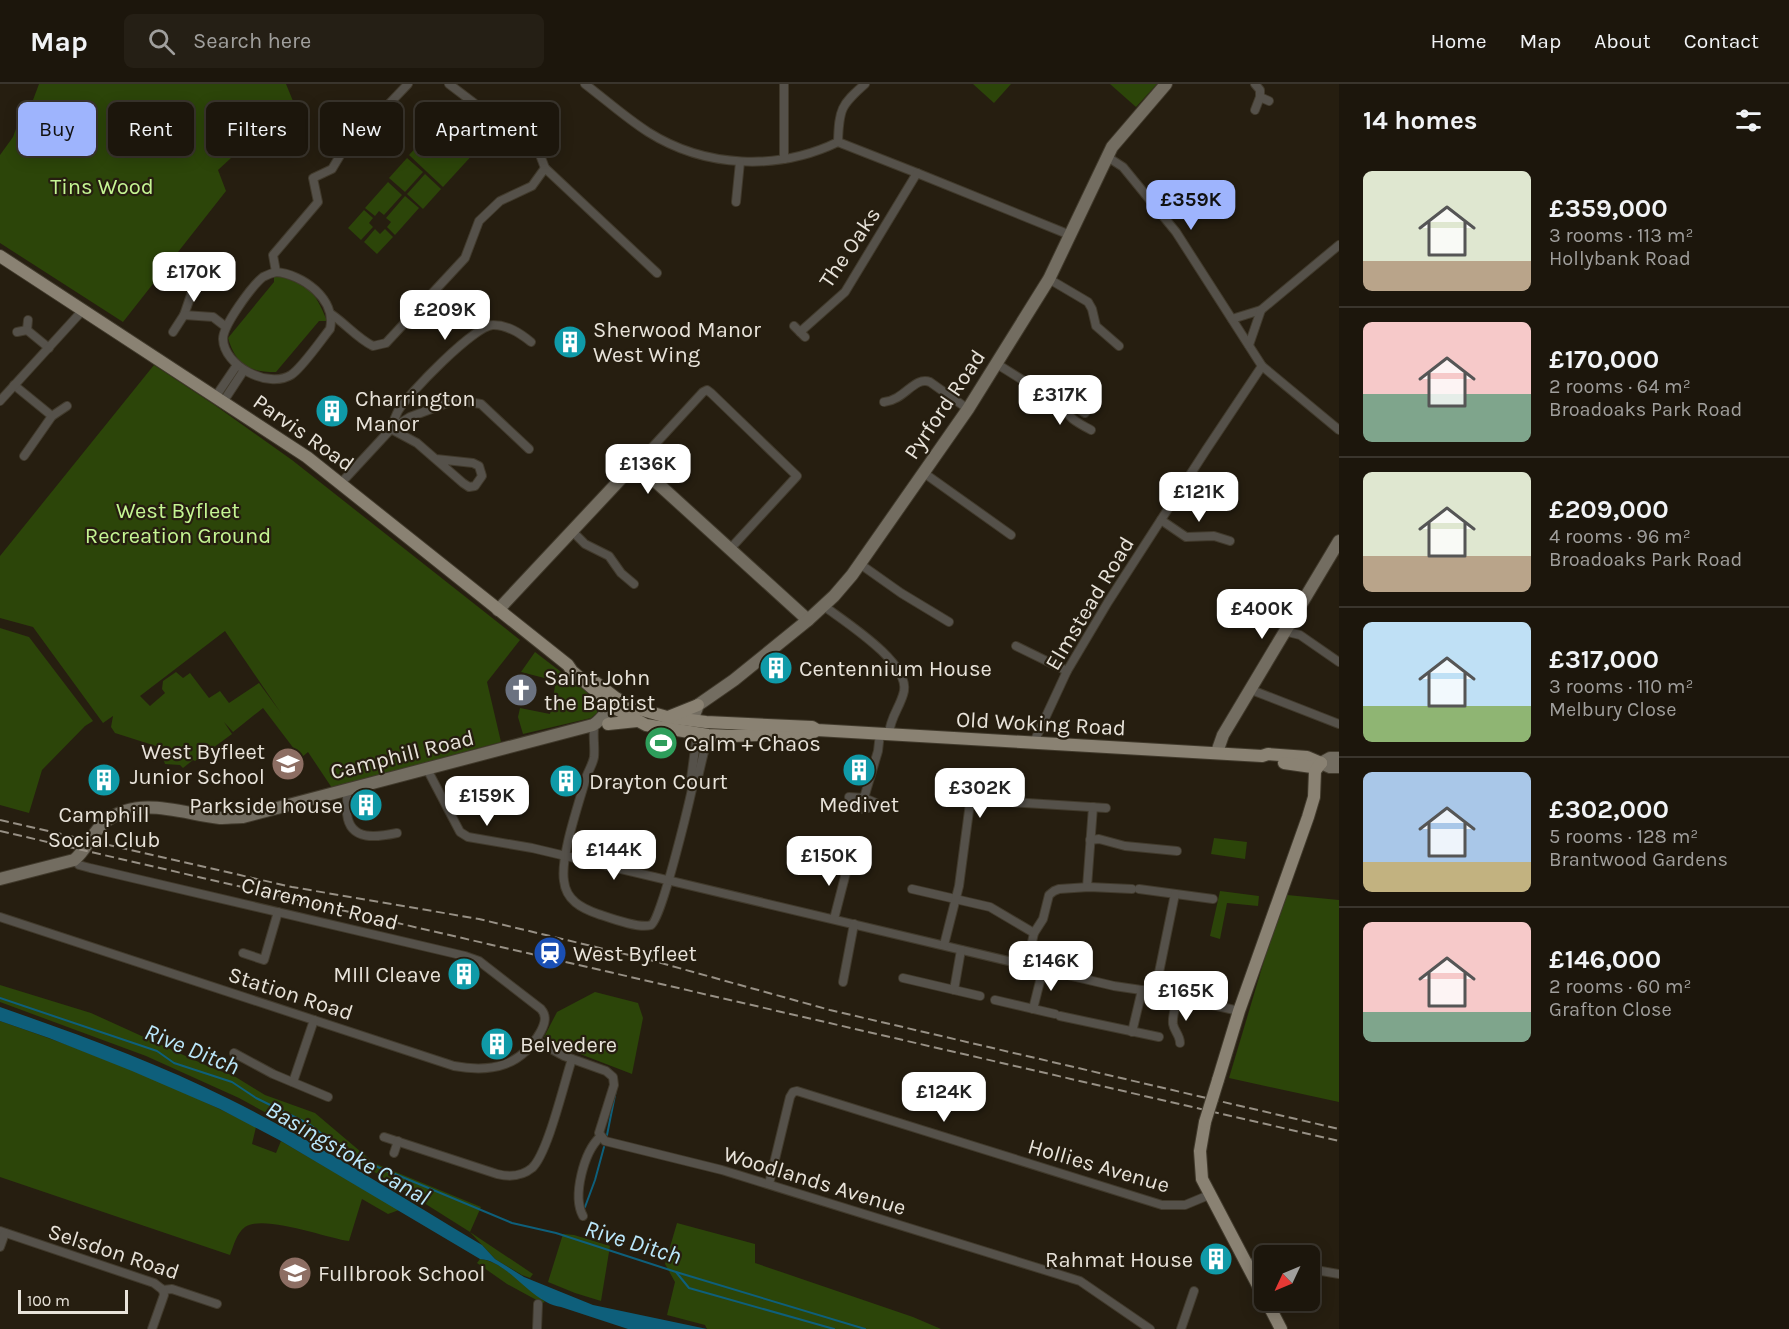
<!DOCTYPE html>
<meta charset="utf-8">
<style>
:root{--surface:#1c160c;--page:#251f15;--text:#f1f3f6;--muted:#a09f9d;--line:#3a352d;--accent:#9eb4fd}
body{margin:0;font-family:Karla,sans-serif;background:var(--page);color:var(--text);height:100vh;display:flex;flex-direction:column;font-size:22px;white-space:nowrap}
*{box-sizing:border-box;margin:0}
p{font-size:20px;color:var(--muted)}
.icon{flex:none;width:33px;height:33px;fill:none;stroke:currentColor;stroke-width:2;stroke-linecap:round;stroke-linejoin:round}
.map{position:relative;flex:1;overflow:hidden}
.side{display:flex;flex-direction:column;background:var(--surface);width:450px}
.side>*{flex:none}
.guide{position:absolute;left:18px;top:18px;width:570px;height:54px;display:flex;gap:12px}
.needle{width:39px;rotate:226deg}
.fabs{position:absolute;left:1254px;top:1161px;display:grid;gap:12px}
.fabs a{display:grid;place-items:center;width:66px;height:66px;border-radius:9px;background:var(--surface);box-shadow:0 3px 15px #0003,0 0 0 2px var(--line);font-size:30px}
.scale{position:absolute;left:18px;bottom:15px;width:110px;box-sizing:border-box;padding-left:6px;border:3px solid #e8e3da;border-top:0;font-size:16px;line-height:21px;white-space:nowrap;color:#e8e3da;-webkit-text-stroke:4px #261e10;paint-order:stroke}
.price{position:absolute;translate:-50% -51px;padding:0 14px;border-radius:12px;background:#fff;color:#222;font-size:20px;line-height:39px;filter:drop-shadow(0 2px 3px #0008)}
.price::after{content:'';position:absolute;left:50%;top:36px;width:18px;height:14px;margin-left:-9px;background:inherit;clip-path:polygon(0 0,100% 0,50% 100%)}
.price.selected{background:var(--accent);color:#111}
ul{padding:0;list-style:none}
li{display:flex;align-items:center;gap:18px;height:150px;padding:0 24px}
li+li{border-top:2px solid var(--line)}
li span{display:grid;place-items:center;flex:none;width:168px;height:120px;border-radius:9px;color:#555}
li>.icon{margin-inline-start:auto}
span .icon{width:72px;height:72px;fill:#fffc;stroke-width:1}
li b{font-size:26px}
h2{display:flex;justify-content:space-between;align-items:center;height:72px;padding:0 24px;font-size:26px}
.pill{padding:0 21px;border-radius:9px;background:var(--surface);box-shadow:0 3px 15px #0003,0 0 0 2px var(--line);font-size:21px;line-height:54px}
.pill.selected{background:var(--accent);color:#111}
header{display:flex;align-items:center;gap:36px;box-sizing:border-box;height:84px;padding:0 30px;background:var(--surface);border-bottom:2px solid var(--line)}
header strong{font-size:28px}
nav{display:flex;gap:33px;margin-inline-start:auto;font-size:21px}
.search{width:420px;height:54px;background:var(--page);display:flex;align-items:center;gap:15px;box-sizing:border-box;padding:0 21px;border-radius:9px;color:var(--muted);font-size:22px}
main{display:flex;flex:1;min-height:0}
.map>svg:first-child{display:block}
.green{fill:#2c4509;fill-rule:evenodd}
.water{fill:#0e5f7b}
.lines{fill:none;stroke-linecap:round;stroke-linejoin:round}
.stream{stroke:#0e5f7b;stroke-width:2}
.street-casing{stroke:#413a2c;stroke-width:10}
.secondary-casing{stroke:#413a2c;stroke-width:14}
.primary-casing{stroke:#413a2c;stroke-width:14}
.street{stroke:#55514a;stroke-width:8}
.secondary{stroke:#736d61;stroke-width:12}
.primary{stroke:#8a8273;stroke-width:12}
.rail{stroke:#979085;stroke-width:2;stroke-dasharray:9 4.5;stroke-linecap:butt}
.primary-bridge-casing{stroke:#413a2c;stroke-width:14;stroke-linecap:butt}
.primary-bridge{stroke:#8a8273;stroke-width:12}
.labels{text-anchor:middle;stroke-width:4.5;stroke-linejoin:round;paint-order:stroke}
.park-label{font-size:22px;fill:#c5f593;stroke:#261e10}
.street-label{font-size:22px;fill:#e8e3da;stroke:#261e10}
.poi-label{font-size:22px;fill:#e8e3da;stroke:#261e10;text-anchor:start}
.water-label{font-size:24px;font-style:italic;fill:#bbe8fc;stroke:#261e10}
</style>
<header>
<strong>Map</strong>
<div class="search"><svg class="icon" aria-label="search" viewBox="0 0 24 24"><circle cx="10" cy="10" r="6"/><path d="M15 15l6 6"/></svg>Search here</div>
<nav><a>Home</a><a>Map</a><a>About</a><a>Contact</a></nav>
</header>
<main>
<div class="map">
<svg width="1339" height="1245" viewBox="0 0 1339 1245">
<rect width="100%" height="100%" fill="#261e10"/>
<g class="green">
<path d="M39,0H286L293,17L218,86L226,107L123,238L0,159V71L13,53L20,34L30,24Z"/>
<path d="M973,0H1011L994,19Z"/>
<path d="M1110,0H1157L1136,23Z"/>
<path d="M441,37L475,68L443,103L409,71Z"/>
<path d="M407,74L423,88L405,108L389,94Z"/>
<path d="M425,90L441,105L423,125L407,110Z"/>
<path d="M388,98L402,111L384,131L379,127L375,132L365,124Z"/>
<path d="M405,112L419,124L395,151L387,143L391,138L386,134Z"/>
<path d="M364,126L373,134L369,139L373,143L361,156L348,144Z"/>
<path d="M375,145L380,150L385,145L393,153L377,170L364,158Z"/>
<path d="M286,192C310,200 318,214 327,237H319L276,288C249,288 236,281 228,254L274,198V193Z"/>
<path d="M154,281L216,322L292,376L520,556L487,598L501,658L332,704L308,668L301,674L263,624L233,648L224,638L232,650L195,677L193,676L183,684L180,681L165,680L159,663L115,649L111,643L113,632L103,639L33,543L0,534V472ZM225,547L281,629L259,599L229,619L220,607L209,614L190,589L183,594L176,588L163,597L162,605L165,609L150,622L140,612Z"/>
<path d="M0,544L29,553L93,637L85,642L42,686L29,729L0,721Z"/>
<path d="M535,568L599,617L597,629L591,634L523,650L518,633L520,624L550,630L556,597L521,588Z"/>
<path d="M1214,754L1247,758L1245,775L1211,770Z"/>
<path d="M1220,807L1259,812L1258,822L1227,819L1220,855L1210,852Z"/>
<path d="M1287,811L1339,816V1018L1229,994L1269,860Z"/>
<path d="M0,901L91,929L212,984L234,992L265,1011L315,1029L374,1079L481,1123L470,1148L533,1190L530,1194L522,1191L495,1175L470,1148L378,1090L239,1014L146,972L0,918Z"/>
<path d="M595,908L638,919L643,934L632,990L562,963L544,953L557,928Z"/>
<path d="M0,937C88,967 174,1001 256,1043L252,1060L276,1069L281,1057L399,1126L388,1130L362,1115L349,1157C327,1154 263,1130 245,1143C236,1150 234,1161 230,1171L0,1093Z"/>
<path d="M677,1139L755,1160V1179L913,1233L941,1245H707L705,1241L667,1231L675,1198L665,1180Z"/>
<path d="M563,1150L574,1151L610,1162L601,1217L575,1209L548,1198Z"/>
<path d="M480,1175C500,1176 530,1205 545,1218L542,1219L507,1200L477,1179Z"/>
</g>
<path class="water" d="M0,923C77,950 155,978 229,1015C316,1058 398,1111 482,1161L495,1175L524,1193L593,1221L707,1245H628L561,1223C531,1219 509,1177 480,1175L281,1057L220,1025L132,987L49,954L0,937Z"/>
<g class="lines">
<g class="stream">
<path d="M0,914L157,967L174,979L232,998L256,1014L309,1040L347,1069L391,1089"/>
<path d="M607,1051L616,1006"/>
<path d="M395,1090L512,1139L556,1149L676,1188L865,1245"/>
<path d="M585,1123L595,1096L604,1063"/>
<path d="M676,1188L689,1204L834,1245"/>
</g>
<defs>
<g id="street">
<path d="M449,0L474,19"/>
<path d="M585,0C606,16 626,34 648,48C705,84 778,87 838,58"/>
<path d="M784,0V75"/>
<path d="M1255,0L1260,6V13"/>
<path d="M1255,26L1260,13L1269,17"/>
<path d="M490,34C499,42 507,53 518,58C524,61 530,59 537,63L545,84"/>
<path d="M838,58L917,89"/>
<path d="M838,58C839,25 841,21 865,0"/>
<path d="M1106,72L1123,83L1176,148L1262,282L1339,346"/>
<path d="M736,118L740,78"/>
<path d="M276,188C302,190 337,215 330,245C321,256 302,284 291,291C268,305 224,282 223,255C223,241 252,202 263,193C267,191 272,189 276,188L273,171L318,118L313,94L332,85L347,60L366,44L408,0"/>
<path d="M181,194L193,205L184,231"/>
<path d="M1049,195L1088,218L1092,225L1096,242L1119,262"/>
<path d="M331,230C346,240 357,254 373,262L386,259L465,174L479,137L500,117L532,102L545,84L657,189"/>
<path d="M1232,235L1261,226L1339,161"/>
<path d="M794,242L805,253"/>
<path d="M27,246L28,236"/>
<path d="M17,248L27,246L49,264"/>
<path d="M173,248L184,231L213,233L226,243"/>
<path d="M800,248L845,208L917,89L1070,151"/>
<path d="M1249,261L1261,226"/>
<path d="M997,280L1040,307L1064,315L1085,329L1091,320"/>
<path d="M14,301L52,332"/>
<path d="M216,312L237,281"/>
<path d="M1064,315C1066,335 1075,337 1091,346"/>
<path d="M0,317L82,227"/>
<path d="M223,318L244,286"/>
<path d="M884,318C905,316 914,292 930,298L968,325"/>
<path d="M391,345C393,339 395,333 398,327C408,310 475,241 493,241C508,241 520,249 531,258"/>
<path d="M391,345L417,359L463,399L469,403L475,402L482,392L479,382L473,379L436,375"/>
<path d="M24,372L52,332L67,322"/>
<path d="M635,382L703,308L707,306L711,309L797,392L730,465"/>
<path d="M924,389L1011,451"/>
<path d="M341,399L391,345L410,333L455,316L481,320L529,365"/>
<path d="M1161,436L1186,453L1214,452L1230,457"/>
<path d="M572,447L585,460L609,472L621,489L634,500"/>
<path d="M860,480L901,509L949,538"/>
<path d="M824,522C845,538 909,578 904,607C901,622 890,633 889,650"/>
<path d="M1284,547L1300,551L1339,578"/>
<path d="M1016,562L1067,587"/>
<path d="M1249,605L1339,640"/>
<path d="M594,645C593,654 595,664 594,673C593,680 588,687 586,694C579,719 560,773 564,797C566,816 581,824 598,830C610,834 639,845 651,841C661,837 689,719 693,701L691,695L697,650"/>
<path d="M1034,658L1067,587L1108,518L1206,366L1262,282"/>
<path d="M427,685L460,748L468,753L532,764L1114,902L1155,908L1239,927"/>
<path d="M693,701L697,697L708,651"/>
<path d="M346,706C348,714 347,722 347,730C350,758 378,753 397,749"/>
<path d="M864,714L849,713L858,725L868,724L876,719L864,714L878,667L880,649"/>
<path d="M1090,756L1099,755L1125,762L1177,767"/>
<path d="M1087,803L1093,723"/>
<path d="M912,805L990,823L1034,849"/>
<path d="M1139,805L1213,815"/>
<path d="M0,833L454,982C492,989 522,982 541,947C545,939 547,932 541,925L479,877L465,872L90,784L79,781L74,776"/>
<path d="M834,835L849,777"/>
<path d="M944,861L959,802L970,719L978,716L1106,724"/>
<path d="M243,869L264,876L278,828"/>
<path d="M1027,881L1034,849L1043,835L1049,811L1054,807L1059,805L1089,803L1132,805"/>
<path d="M903,894L980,912"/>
<path d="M843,898L854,840"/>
<path d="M954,906L961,866"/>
<path d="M1155,908L1175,810"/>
<path d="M1178,913C1176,921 1172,931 1173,940C1174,947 1180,951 1180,959"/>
<path d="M995,916L1055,930"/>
<path d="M1033,925L1043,885"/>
<path d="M1060,932L1159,953"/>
<path d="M1132,948L1142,906"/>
<path d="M535,956L564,972L606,987L613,993L614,1001L599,1049L605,1057L722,1086L1080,1197L1150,1245"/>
<path d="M234,969L273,990L328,1013"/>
<path d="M293,998L314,936"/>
<path d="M384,1053L497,1090C509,1093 521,1093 532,1084C548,1069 564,999 572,975"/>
<path d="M394,1069L398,1057"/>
<path d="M769,1100L790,1013L793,1008L797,1007L1162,1121H1185L1209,1111"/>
<path d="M583,1132C572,1112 584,1068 600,1053"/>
<path d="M0,1147L154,1199L163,1206L172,1205L217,1220"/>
<path d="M0,1163L5,1149"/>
<path d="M1247,1179L1264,1178"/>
<path d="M1310,1185L1339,1190"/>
<path d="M152,1245L164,1211L163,1206"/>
<path d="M537,1245L538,1220"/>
<path d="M1181,1245L1194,1207"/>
</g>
<g id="secondary">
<path d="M498,526L631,384L635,382L644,387L808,536"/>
<path d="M695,629L698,621L734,596L808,536L834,512L852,491L968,325L1049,195L1112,63L1166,0"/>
<path d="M1217,668L1223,651L1339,457"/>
<path d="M1321,679L1330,674H1339"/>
<path d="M1321,679L1330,683H1339"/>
<path d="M0,795L74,776C87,766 91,749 106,737C140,711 183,730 220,734C227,734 235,733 243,733L593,641C601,637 611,622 618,615"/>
</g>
<g id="primary">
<path d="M0,172L307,373L568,581L572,587L618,626L646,641L708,651L732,652L812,649L817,646"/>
<path d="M595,598L625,621L667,633L706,638L812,643L817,646L1262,672L1268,670L1307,673L1321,679"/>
<path d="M668,633L698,621"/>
<path d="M608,640L637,637"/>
<path d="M1284,679L1312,683L1321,679"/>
<path d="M1218,996L1239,927L1308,733L1314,713L1315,687L1321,679"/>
<path d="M1205,1038L1200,1067L1202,1095L1264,1213"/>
<path d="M1266,1216L1281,1245"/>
</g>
</defs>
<use href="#street" class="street-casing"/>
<use href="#secondary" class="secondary-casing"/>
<use href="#primary" class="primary-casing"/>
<use href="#street" class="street"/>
<use href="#secondary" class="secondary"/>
<use href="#primary" class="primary"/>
<g class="rail">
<path d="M0,736L292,803L479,835L650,876L830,926L1339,1045"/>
<path d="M0,747L1339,1057"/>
</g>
<defs>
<path id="primary-bridge" d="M1205,1038L1218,996"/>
</defs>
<use href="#primary-bridge" class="primary-bridge-casing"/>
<use href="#primary-bridge" class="primary-bridge"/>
</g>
<defs>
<symbol id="building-disc" viewBox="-11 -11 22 22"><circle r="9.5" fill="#0f9aa8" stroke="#261e10"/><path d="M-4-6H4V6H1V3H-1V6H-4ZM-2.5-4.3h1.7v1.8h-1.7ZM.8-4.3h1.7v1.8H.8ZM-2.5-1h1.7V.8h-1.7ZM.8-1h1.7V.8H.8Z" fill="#fff"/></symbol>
<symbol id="church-disc" viewBox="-11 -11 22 22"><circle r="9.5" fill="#6b7280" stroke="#261e10"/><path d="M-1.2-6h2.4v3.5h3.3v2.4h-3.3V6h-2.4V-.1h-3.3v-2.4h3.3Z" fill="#fff"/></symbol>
<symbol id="stadium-disc" viewBox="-11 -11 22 22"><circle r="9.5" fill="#2e9e5b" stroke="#261e10"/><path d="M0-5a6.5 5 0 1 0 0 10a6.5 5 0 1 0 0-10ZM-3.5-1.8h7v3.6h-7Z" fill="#fff"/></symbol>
<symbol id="school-disc" viewBox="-11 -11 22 22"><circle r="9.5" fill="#8d6e63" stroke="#261e10"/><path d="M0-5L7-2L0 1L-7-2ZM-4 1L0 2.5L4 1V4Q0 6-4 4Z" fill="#fff"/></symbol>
<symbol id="station-disc" viewBox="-11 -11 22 22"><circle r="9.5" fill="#1a4fb4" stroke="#261e10"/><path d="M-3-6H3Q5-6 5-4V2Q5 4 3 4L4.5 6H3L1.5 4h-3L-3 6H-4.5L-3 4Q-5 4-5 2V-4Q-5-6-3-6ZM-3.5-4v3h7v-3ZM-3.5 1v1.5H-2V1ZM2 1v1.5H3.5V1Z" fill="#fff"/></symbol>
</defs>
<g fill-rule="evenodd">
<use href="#building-disc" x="551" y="239" width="38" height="38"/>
<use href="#building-disc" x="313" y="308" width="38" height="38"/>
<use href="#building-disc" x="757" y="565" width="38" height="38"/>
<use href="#church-disc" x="502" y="587" width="38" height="38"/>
<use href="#stadium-disc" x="642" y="640" width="38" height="38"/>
<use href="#school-disc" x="269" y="661" width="38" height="38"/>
<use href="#building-disc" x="840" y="667" width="38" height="38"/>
<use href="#building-disc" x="85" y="677" width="38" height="38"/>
<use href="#building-disc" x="547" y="678" width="38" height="38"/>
<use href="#building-disc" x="347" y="702" width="38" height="38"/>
<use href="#station-disc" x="531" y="850" width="38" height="38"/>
<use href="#building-disc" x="445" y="871" width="38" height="38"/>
<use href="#building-disc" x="478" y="941" width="38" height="38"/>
<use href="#building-disc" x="1197" y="1156" width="38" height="38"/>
<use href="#school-disc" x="276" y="1170" width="38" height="38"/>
</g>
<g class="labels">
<g class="park-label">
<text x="102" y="110">Tins Wood</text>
<text x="178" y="434">West Byfleet<tspan x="178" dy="25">Recreation Ground</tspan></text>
</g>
<g class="street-label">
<text transform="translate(849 163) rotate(-56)" y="8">The Oaks</text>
<text transform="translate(944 320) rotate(-56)" y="8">Pyrford Road</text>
<text transform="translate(304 348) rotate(35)" y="8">Parvis Road</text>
<text transform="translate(1089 519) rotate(-59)" y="8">Elmstead Road</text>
<text transform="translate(1041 639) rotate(3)" y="8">Old Woking Road</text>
<text transform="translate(402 670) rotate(-14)" y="8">Camphill Road</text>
<text transform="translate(320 819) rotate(14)" y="8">Claremont Road</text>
<text transform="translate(291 909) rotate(18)" y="8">Station Road</text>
<text transform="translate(1099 1081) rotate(16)" y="8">Hollies Avenue</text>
<text transform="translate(815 1096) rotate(17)" y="8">Woodlands Avenue</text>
<text transform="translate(114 1167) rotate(18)" y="8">Selsdon Road</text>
</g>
<g class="poi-label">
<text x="593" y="253">Sherwood Manor<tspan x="593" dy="25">West Wing</tspan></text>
<text x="355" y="322">Charrington<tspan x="355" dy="25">Manor</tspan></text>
<text x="799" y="592">Centennium House</text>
<text x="544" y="601">Saint John<tspan x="544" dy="25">the Baptist</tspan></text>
<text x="684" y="667">Calm + Chaos</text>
<text x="265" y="675" text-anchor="end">West Byfleet<tspan x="265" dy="25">Junior School</tspan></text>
<text x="589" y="705">Drayton Court</text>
<text x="859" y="728" text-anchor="middle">Medivet</text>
<text x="343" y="729" text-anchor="end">Parkside house</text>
<text x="104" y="738" text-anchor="middle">Camphill<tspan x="104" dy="25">Social Club</tspan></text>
<text x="573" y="877">West Byfleet</text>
<text x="441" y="898" text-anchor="end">MIll Cleave</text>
<text x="520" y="968">Belvedere</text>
<text x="1193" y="1183" text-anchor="end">Rahmat House</text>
<text x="318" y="1197">Fullbrook School</text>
</g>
<g class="water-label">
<text transform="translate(192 965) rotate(22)" y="8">Rive Ditch</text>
<text transform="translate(348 1069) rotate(30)" y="8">Basingstoke Canal</text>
<text transform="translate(633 1158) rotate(17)" y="8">Rive Ditch</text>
</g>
</g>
</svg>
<div class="fabs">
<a><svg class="needle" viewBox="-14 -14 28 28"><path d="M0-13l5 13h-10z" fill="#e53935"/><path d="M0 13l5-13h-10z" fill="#a09f9d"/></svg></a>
</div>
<div class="scale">100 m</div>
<b class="price selected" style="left:1191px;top:147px">£359K</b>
<b class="price" style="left:194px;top:219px">£170K</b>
<b class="price" style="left:445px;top:257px">£209K</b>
<b class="price" style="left:1060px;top:342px">£317K</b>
<b class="price" style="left:648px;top:411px">£136K</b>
<b class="price" style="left:1199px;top:439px">£121K</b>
<b class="price" style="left:1262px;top:556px">£400K</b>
<b class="price" style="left:980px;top:735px">£302K</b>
<b class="price" style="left:487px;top:743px">£159K</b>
<b class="price" style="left:614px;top:797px">£144K</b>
<b class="price" style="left:829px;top:803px">£150K</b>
<b class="price" style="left:1051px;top:908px">£146K</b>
<b class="price" style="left:1186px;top:938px">£165K</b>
<b class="price" style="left:944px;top:1039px">£124K</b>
<div class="guide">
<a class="pill selected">Buy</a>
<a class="pill">Rent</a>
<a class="pill">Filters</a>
<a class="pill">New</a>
<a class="pill">Apartment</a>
</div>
</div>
<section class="side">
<h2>14 homes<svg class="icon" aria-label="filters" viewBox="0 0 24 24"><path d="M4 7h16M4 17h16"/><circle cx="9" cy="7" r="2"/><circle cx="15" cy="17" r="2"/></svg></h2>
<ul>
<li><span style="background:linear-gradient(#dfe7d0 75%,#b9a48a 0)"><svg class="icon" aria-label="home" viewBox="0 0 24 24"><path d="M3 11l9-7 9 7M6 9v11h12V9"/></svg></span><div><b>£359,000</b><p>3 rooms · 113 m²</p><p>Hollybank Road</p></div></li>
<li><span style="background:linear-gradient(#f6c9c9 60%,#7fa58c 0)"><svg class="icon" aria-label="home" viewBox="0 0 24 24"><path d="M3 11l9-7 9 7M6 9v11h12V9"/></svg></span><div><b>£170,000</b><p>2 rooms · 64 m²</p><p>Broadoaks Park Road</p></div></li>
<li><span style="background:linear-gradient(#dfe7d0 70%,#b9a48a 0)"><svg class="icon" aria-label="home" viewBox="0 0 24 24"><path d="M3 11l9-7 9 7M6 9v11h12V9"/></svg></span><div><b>£209,000</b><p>4 rooms · 96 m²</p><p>Broadoaks Park Road</p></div></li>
<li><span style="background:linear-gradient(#bfe0f5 70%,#8fb573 0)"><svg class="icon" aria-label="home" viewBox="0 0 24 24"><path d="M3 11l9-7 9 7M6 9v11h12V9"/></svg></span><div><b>£317,000</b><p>3 rooms · 110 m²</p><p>Melbury Close</p></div></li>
<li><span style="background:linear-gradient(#a9c7e8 75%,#c2b280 0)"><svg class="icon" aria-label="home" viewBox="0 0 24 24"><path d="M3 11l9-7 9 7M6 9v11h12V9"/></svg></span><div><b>£302,000</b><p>5 rooms · 128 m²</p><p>Brantwood Gardens</p></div></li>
<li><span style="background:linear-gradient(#f6c9c9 75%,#7fa58c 0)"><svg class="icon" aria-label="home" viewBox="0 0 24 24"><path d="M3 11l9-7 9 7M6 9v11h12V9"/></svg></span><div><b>£146,000</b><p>2 rooms · 60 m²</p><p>Grafton Close</p></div></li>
</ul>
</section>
</main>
